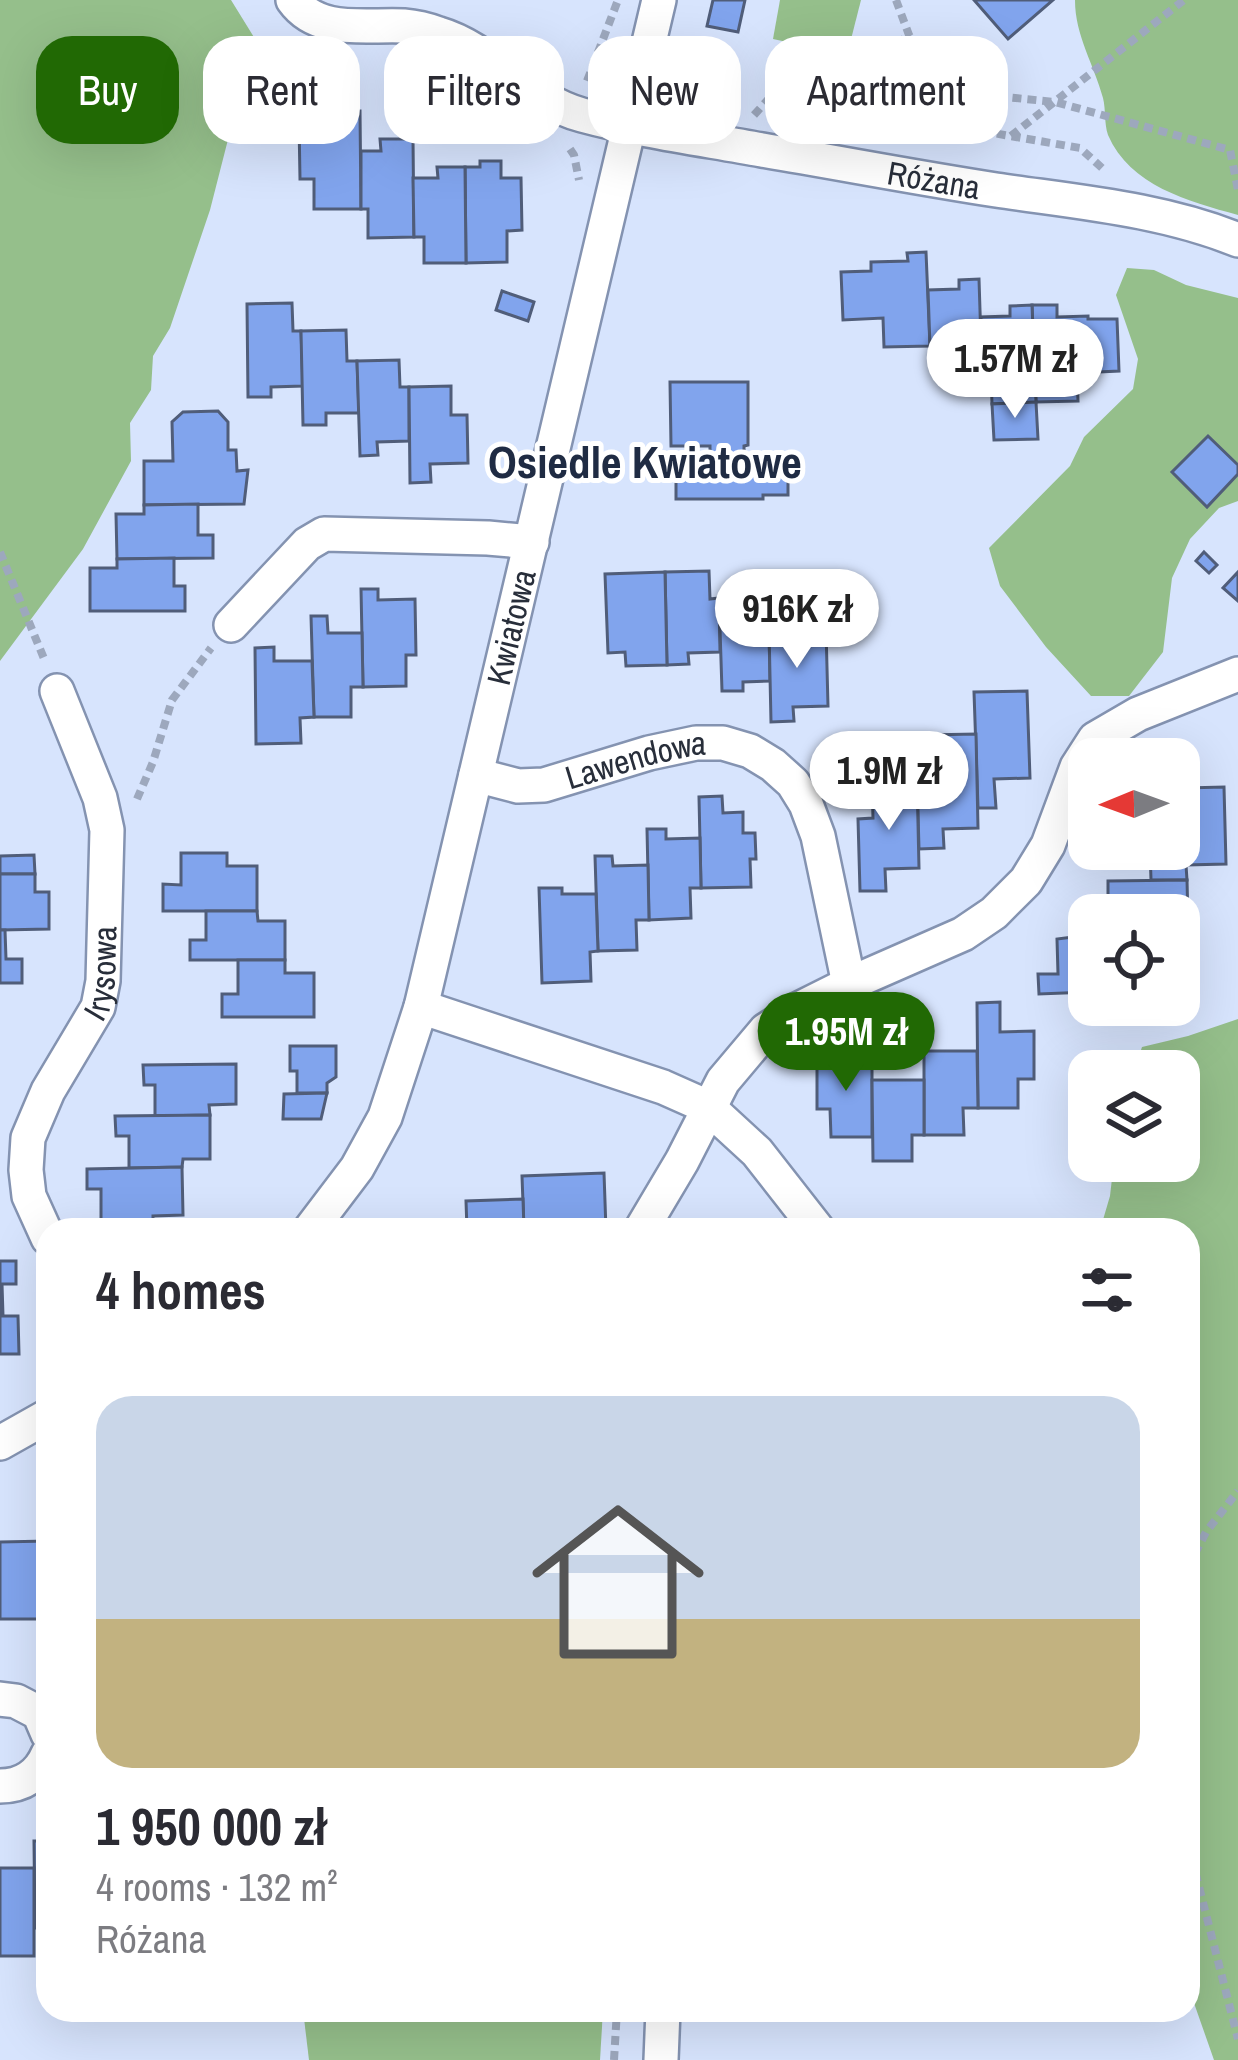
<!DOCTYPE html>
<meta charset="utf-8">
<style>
:root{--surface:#fff;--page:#f2f2f3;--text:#2b2b33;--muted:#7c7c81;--accent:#216904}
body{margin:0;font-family:"Archivo Narrow",sans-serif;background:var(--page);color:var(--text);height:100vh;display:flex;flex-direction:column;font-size:45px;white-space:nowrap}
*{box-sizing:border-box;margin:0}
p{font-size:39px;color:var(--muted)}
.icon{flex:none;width:66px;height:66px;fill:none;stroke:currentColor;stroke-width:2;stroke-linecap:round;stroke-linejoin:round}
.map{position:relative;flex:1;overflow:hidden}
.sheet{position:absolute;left:36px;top:1218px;width:1164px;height:804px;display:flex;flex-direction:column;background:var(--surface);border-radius:36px;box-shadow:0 12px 48px #0002}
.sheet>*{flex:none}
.hud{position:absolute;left:36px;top:36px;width:1167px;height:108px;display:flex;gap:24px}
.needle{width:78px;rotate:269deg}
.fabs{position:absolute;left:1068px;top:738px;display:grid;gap:24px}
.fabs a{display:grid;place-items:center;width:132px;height:132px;border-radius:24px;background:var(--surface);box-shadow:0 12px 48px #0002;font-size:60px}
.price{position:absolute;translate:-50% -102px;padding:0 27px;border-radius:42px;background:#fff;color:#222;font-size:39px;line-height:78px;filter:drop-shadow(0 3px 6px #0008)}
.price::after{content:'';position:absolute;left:50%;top:72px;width:36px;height:27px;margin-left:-18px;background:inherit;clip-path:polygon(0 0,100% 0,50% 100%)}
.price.active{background:var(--accent);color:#fff}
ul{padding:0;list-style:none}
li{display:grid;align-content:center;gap:24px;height:636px;padding:0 60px}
li span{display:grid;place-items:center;height:372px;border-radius:36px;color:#555}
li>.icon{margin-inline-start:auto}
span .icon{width:216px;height:216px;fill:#fffc;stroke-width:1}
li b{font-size:51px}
h2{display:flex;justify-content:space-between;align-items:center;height:144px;padding:0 60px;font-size:51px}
.chip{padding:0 42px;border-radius:36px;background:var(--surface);box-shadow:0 12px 48px #0002;font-size:42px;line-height:108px}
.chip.active{background:var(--accent);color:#fff}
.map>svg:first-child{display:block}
.green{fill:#95bf8b}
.building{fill:#81a4ed;stroke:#505d79;stroke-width:3}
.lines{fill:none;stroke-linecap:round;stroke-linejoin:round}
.street-casing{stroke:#8493b1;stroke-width:38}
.path{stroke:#9da8bd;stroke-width:8;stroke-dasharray:9 6;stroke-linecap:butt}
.street{stroke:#fff;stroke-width:33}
.labels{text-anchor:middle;stroke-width:10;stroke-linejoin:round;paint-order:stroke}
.street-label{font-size:33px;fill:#282e3a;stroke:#fff}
.district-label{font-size:45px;font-weight:bold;fill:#1f2b43;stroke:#fff}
</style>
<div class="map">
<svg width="1238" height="2060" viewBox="0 0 1238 2060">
<rect width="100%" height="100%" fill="#d7e4fd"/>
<g class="green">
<path d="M0,0H231L257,42L234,116L210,210L170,328L153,356L151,390L130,423L131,461L83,549L0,661Z"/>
<path d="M780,0H861L847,55L773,39Z"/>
<path d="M1075,0H1238V215C1188,201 1130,186 1108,135C1104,123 1106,110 1103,98C1094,64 1075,36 1075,0Z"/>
<path d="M1127,268L1154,270L1186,285L1238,298V501L1219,508L1190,539L1172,578L1163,652L1129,696H1091L1046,647L1000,586L989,548L1070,466L1084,437L1133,389L1138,359L1116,295Z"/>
<path d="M1238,1019V2060H1214L1188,1986V1230H1100L1110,1196L1114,1161H1179V1071H1134L1142,1047L1188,1036Z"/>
<path d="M303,2010H603L600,2060H309Z"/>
</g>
<g class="building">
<path d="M713,0H745L738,32L707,26Z"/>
<path d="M974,0H1053L1008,39Z"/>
<path d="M333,111H360L361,209H314V179H300L299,122H333Z"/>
<path d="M380,139H413L414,237L368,238V209H361V151H381Z"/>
<path d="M480,161H501V178H521L522,230L507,231V262L466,263L465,167H480Z"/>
<path d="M437,167H465L466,263H424V237H414L413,178H438Z"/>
<path d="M926,252L930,346L884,347L883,318L843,320L841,272L871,271V262L908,261L907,253Z"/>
<path d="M979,279L982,373L938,375L937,345L930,346L928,290L959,289V280Z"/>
<path d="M502,291L534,302L528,321L496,310Z"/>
<path d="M292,303L293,331H301L303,386L271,387V397H248L247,304Z"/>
<path d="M1032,305H1057V317L1088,316V319H1117L1119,371L1077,373L1078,401L1036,402Z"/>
<path d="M1032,305L1036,402L992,404L991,373H982L981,317L1010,316V306Z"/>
<path d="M346,330L347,361H357L359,413H326V425H303L301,331Z"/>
<path d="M399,360L400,387H409V441L377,442L378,455L360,456L357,361Z"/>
<path d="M670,382H748V445L744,446V466H763V470H788V495H763V499H676V471H710V446H671Z"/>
<path d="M451,386V415H467L468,463L430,464L431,482L410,483L409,387Z"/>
<path d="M1036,402L1038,439L994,440L992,404Z"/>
<path d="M218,411L228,422V450H236L237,471L248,470L244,504L144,505V461H173L172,422L183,412Z"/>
<path d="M1208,436L1238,465V474L1207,507L1172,472Z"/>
<path d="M198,504V535H213V558L117,559L116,514H144V505Z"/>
<path d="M1204,552L1217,565L1209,573L1196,561Z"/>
<path d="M174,558V586H185V611H90V568H117V559Z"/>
<path d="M709,571L710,599L719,598L720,652L688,653L689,664L667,665L665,572Z"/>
<path d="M665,572L667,665L626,666L625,652L608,653L605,574Z"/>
<path d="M1238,572V601L1223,588Z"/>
<path d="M361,589H378V600L415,599L416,655H406V686L363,687Z"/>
<path d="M762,597L763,631L769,630L770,681L743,682V691H722L719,598Z"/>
<path d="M311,616H327L328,633H362L363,687H351V717H314Z"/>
<path d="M826,629L828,706L793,707L794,721L771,722L769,630Z"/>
<path d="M274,647V661H312L314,717L300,718L301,743L256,744L255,648Z"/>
<path d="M1027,691L1030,778L994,779L996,808H978L974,692Z"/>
<path d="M976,734L978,828L943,829L944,848L919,849L917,779H926L925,735Z"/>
<path d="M887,743L894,765L882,768L875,747Z"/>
<path d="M1179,774H1185V788L1224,787L1226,864L1186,865L1187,880H1151L1150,849H1179Z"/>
<path d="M917,779L919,868L885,869L886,891H860L858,819L873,818L872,780Z"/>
<path d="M722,796L723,813L743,812V833H755L756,859H750L751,887L701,888L699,797Z"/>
<path d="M647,829H666V839L700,838L701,888H690L691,918L649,920Z"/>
<path d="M181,853H227V866H257V911H163V884L181,885Z"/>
<path d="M34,855L35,874H0V856Z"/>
<path d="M595,856H612L613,866L648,865L649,920H636L637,950L598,951Z"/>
<path d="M0,874H35V892H49V929L0,930Z"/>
<path d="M1187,880L1188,920L1179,921V915H1108V881Z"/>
<path d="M539,888H562V894H596L598,951L590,952L591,981L542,983Z"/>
<path d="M206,911H257L258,921H285V960H190V940H206Z"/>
<path d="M0,930H5L6,959H22V983H0Z"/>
<path d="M1089,935V992L1039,994L1038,974H1058L1057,939Z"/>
<path d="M238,960H285V973H314V1017H222V994H238Z"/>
<path d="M1000,1002V1032L1034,1031V1079H1018V1108H978L977,1003Z"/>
<path d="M290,1046H336V1077L327,1083V1093H297V1071H290Z"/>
<path d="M924,1051H977L978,1108H963L964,1135H924Z"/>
<path d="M872,1056V1137H831L830,1109H817V1057Z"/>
<path d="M236,1064V1104L209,1105L210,1115L155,1116V1085H144L143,1065Z"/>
<path d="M872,1080H924V1135H912V1161H873Z"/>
<rect x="1078" y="1089" width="10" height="36"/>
<path d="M327,1093L321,1119H283L284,1094Z"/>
<path d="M210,1115V1159H183L182,1167L129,1168V1136H116L115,1116Z"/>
<path d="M182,1167L183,1215L153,1216V1226L101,1227V1189H87V1169Z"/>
<path d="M604,1173L606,1230H524L522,1176Z"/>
<path d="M523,1199L524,1230H467L466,1201Z"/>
<path d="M467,1222V1230H429V1224Z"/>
<path d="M0,1261H16V1284H2L3,1316H0Z"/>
<path d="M0,1316H18L19,1354H0Z"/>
<path d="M47,1541L48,1619H0V1542Z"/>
<path d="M34,1841H48V1928H35Z"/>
<rect x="0" y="1868" width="34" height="88"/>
</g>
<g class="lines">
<defs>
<g id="street">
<path id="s1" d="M293,0C318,35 366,24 404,26C416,27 428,30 439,34C490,49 529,101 582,115C641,131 702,139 762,150C840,163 918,178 996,190C1077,202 1162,209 1238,240"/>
<path d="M231,625L307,544L324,534L488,538L532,542"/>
<path id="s2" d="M476,775L518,786L544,785L649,753L696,743H723L750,751L773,765L793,783L806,804L818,836L849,984"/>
<path d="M421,1007L663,1087L708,1107L757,1152L818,1230"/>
<path id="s3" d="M310,1230L357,1168L385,1117L421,1007L659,0"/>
<path d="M641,1230L682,1161L723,1081L766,1030L797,1010L849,984L963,934L994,913L1026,881L1048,845L1077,767L1095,739L1138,714L1238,674"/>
<path id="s4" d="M48,1238L29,1196L26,1170L28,1138L48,1091L98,1007L103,981L107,830L100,798L57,691"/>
<path d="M0,1443L48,1416"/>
<path d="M0,1699L16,1701L39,1713L48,1734"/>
<path d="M0,1786C23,1786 39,1775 48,1754"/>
<path d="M661,2060L663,2010"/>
</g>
</defs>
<use href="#street" class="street-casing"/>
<g class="path">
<path d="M896,0L909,35L930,68L962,85L995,96L1055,102L1230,150L1238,190"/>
<path d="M587,81L618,0"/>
<path d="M773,94C814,56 866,71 909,35"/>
<path d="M754,115L772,95L1080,148L1102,168"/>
<path d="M1011,136L1184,0"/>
<path d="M570,149L574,155L579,180"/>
<path d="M0,552L45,661"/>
<path d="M137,799L153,762L172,700L211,648"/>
<path d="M1188,1567L1206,1532L1238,1491"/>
<path d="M1188,1844L1238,2039"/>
<path d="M614,2060L617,2010"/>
</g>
<use href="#street" class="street"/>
</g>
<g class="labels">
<g class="street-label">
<text dy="12" stroke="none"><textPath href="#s1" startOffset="678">Różana</textPath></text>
<text dy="12" stroke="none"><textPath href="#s3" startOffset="642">Kwiatowa</textPath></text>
<text dy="12" stroke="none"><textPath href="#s2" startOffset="165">Lawendowa</textPath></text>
<text dy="12" stroke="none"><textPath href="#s4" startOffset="288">Irysowa</textPath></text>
</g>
<g class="district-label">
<text x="645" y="478">Osiedle Kwiatowe</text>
</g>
</g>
</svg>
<div class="fabs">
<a><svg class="needle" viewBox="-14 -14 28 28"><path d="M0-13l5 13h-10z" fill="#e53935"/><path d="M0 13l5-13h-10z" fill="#7c7c81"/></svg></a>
<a><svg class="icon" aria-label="locate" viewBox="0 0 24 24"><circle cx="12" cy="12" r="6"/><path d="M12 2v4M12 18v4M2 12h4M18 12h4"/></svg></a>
<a><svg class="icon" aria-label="layers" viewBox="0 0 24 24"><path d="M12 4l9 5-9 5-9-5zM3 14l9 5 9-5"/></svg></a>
</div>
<b class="price" style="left:1015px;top:421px">1.57M zł</b>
<b class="price" style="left:797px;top:671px">916K zł</b>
<b class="price" style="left:889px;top:833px">1.9M zł</b>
<b class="price active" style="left:846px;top:1094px">1.95M zł</b>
<div class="hud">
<a class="chip active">Buy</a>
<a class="chip">Rent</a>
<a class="chip">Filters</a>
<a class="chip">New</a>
<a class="chip">Apartment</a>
</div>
<section class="sheet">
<h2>4 homes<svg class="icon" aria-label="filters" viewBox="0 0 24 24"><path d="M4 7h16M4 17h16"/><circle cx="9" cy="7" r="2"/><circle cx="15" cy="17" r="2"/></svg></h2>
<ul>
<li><span style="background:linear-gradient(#c9d6e8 60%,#c2b280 0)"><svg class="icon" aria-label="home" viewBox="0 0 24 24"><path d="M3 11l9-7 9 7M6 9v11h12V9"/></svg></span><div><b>1 950 000 zł</b><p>4 rooms · 132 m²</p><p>Różana</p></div></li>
</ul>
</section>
</div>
